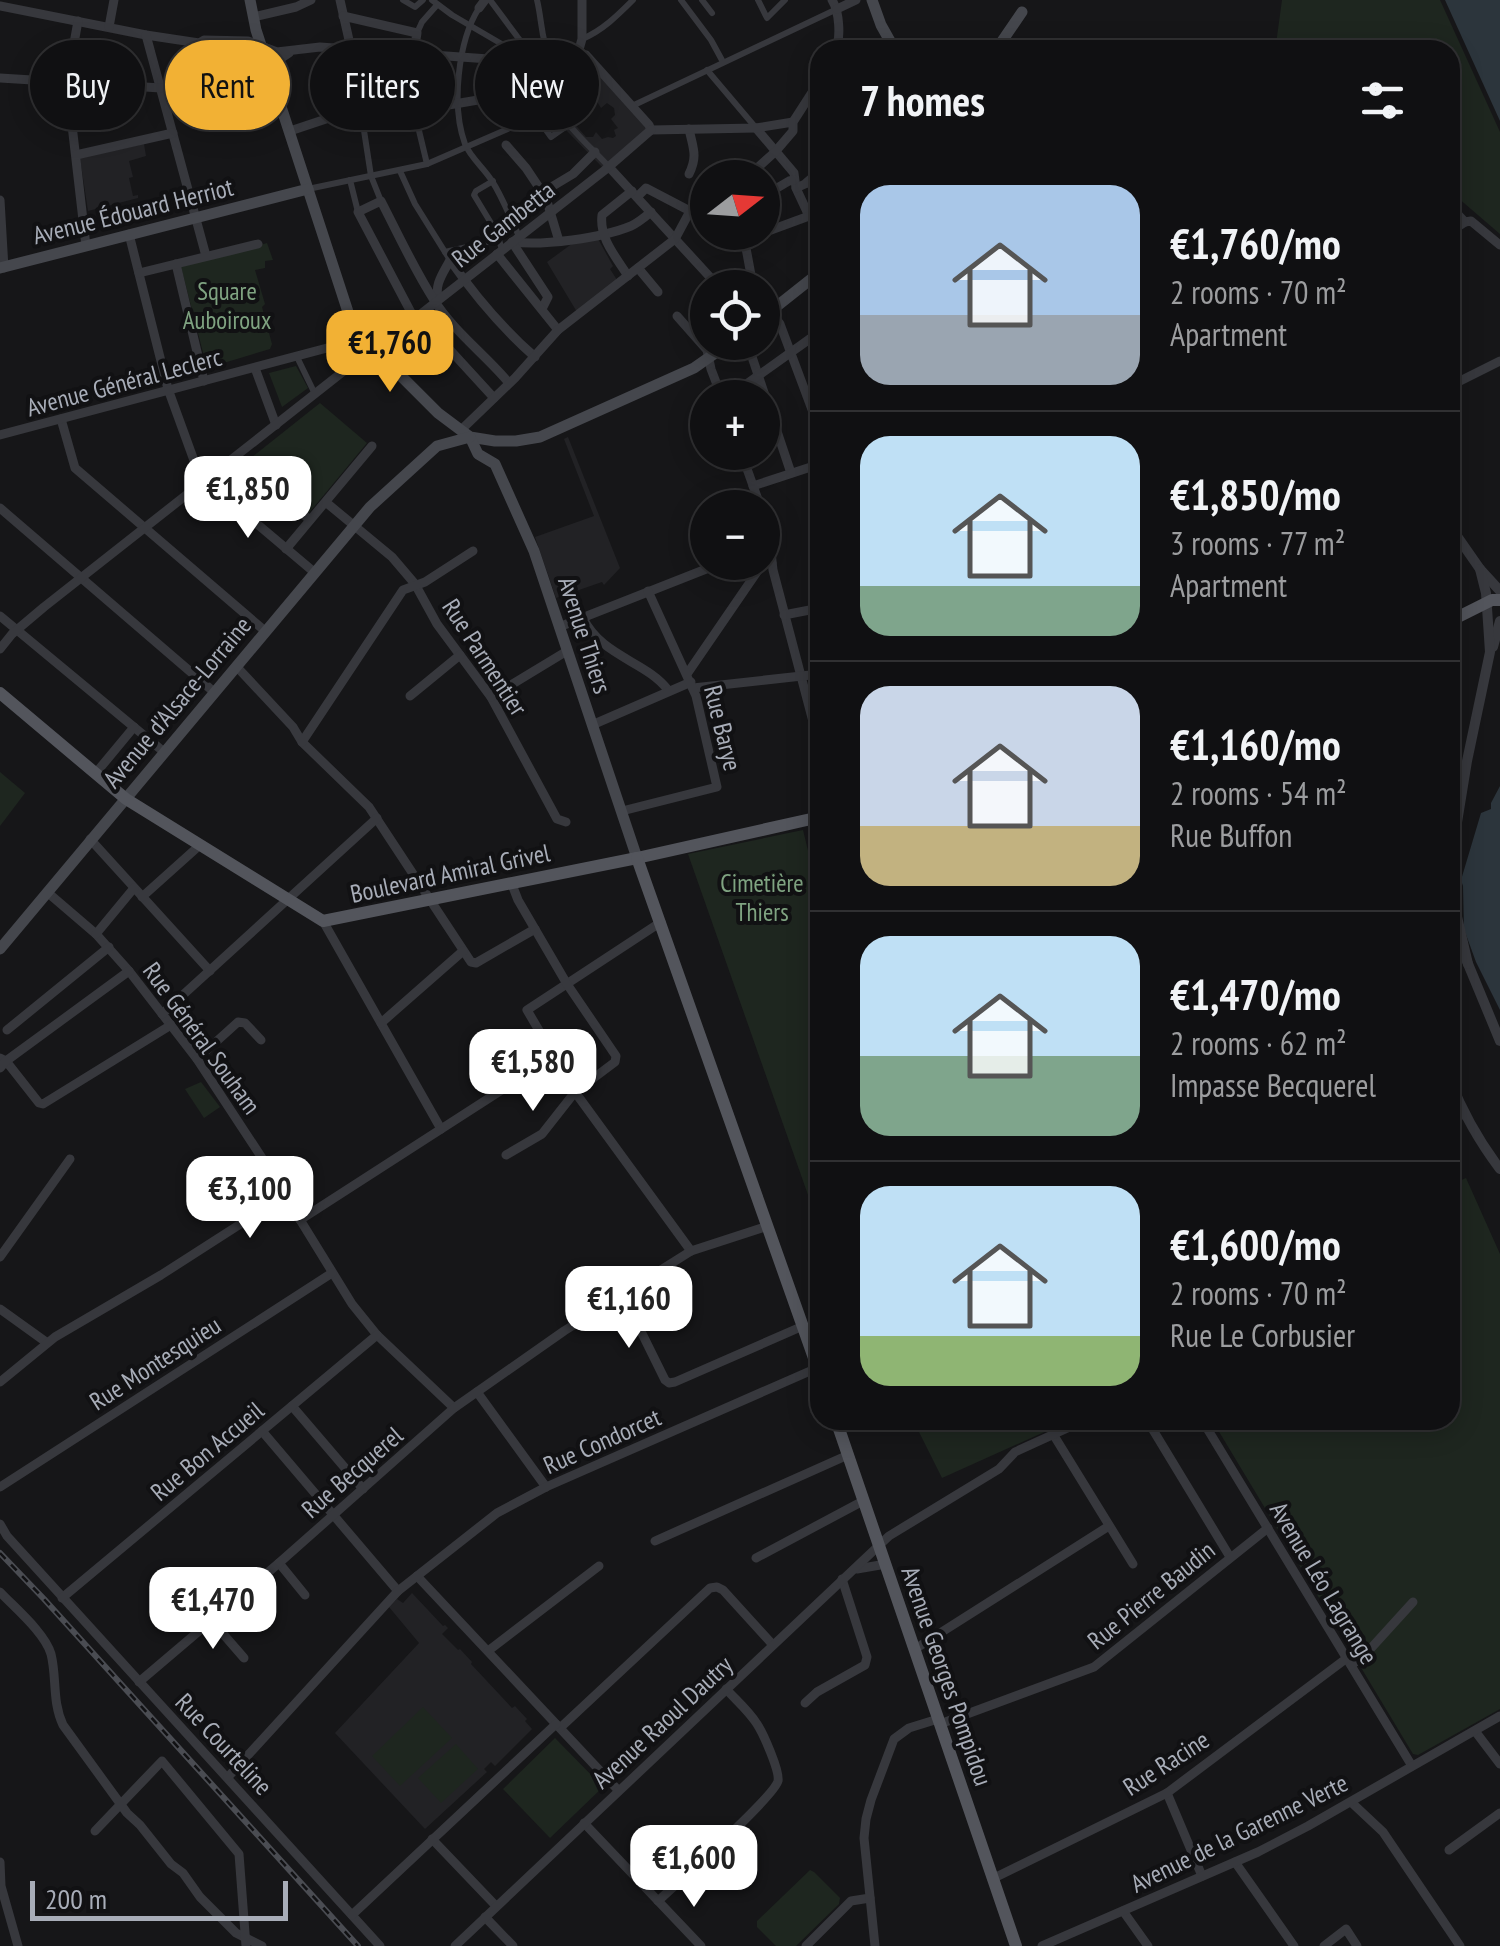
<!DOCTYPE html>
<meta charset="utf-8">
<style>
:root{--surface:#101012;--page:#19191b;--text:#f1f3f6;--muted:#9c9d9f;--line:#303032;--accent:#f2b134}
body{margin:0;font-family:"PT Sans Narrow",sans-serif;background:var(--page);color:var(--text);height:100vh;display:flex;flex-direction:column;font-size:38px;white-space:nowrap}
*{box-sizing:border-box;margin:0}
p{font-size:32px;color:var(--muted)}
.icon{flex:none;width:55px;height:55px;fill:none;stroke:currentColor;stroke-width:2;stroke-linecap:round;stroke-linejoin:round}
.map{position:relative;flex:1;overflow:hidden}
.panel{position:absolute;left:810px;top:40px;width:650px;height:1390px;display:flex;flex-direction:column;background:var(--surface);border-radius:30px;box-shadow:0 5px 25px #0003,0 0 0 2px var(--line)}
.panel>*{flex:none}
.guide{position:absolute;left:30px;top:40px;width:630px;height:90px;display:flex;gap:20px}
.needle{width:65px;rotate:73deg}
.tools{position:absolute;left:690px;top:160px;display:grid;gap:20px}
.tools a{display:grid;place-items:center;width:90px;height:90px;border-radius:50%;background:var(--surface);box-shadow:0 5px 25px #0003,0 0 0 2px var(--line);font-size:50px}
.scale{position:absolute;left:30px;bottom:25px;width:258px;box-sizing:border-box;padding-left:10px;border:5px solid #a8adb8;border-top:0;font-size:28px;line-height:35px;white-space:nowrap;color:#a8adb8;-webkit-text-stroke:8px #111113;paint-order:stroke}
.price{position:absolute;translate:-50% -85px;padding:0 22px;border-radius:20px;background:#fff;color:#222;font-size:32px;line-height:65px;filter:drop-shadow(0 2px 5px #0008)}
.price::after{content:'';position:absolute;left:50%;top:60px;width:30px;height:22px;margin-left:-15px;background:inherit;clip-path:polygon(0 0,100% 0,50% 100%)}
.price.selected{background:var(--accent);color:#111}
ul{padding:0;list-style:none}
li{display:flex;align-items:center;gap:30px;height:250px;padding:0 50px}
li+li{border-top:2px solid var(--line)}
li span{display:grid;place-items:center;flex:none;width:280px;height:200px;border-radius:30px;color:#555}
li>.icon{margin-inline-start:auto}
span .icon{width:120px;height:120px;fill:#fffc;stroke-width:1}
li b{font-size:42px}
h2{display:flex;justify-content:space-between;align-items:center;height:120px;padding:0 50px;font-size:42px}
.tag{padding:0 35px;border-radius:45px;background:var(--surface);box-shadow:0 5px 25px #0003,0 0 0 2px var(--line);font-size:35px;line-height:90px}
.tag.selected{background:var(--accent);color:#111}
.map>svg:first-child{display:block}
.built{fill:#222225;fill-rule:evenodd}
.green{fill:#1e261f}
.water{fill:#2c353c}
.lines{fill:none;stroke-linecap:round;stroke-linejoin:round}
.pedestrian{stroke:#37383d;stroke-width:6}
.minor{stroke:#37383d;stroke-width:9}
.tertiary{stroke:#37383d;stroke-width:10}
.secondary{stroke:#45474d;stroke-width:11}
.primary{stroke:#53555c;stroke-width:12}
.rail-casing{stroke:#4a4c52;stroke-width:6}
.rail{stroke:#111113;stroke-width:2.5;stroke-dasharray:8;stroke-linecap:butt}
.labels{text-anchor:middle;stroke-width:8;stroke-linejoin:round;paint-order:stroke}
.street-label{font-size:25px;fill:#a8adb8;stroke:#111113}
.park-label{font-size:25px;fill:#7fa381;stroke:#111113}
</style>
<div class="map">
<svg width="1500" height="1946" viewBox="0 0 1500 1946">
<rect width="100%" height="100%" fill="#161618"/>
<g class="built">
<path d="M586,55L651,130L605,170L566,130L552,110L537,68L550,59ZM569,76L573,80L578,78L585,88L589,89L601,108L607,103L614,108L615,115L611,119L618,128L614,130L616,136L613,138L608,137L602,139L596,132L593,137H586L571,120L577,112L575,110L568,116L561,108L568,102L559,93L562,89L559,85Z"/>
<path d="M144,144L146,156L129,161L133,177L129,178L133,196L138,195V198L88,211L80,158Z"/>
<path d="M597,237L613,266L610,269L617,280L577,312L547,262L573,243Z"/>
<path d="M568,437L620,568L604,585L602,582L556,598L535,537L594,516L564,439Z"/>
<path d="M412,1593L443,1626L445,1625L448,1628L442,1634L458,1650L460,1649L472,1662L471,1664L512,1708L515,1706L527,1719L525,1721L532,1729L495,1766L491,1762L484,1769L487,1772L425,1829L335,1733L419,1643L389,1607L397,1599L403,1603Z"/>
</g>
<g class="green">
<path d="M1282,0H1440L1500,132V234L1450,191V50H1280L1276,44Z"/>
<path d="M267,243L273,260L265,261V268L255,270L265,304L262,307L272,344L270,349L207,368L181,267Z"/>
<path d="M296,366L308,388L282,407L269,373Z"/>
<path d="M320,403L367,443L309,513L247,461Z"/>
<path d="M0,772L25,793L0,826Z"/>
<path d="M803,830L820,900V1229L688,854Z"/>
<path d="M201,1082L220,1107L204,1118L185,1089Z"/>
<path d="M1466,1178L1500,1254V1709L1418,1755L1413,1754L1212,1420H1450V1185Z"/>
<path d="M913,1420H1071L942,1478Z"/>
<path d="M423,1707L452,1738L400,1786L372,1756Z"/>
<path d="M555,1738L603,1787L550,1838L503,1789Z"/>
<path d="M456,1744L478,1769L441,1803L418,1778Z"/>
<path d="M810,1870L814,1872L840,1898L839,1904L796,1946H776L757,1927V1921Z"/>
</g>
<g class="water">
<path d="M1445,0H1500V121Z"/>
<path d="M1500,786V1010L1476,962L1464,929L1463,886L1461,880L1481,813L1491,809V803Z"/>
</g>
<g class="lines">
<g class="pedestrian">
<path d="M403,0L415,7L423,0"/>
<path d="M432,0L452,15L529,60"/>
<path d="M490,0L522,43L530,60"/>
<path d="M537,0C542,20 541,40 550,59"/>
<path d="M681,0L711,40L723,62"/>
<path d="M702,0L712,13"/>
<path d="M758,0L767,18L785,0"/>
<path d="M479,8C458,41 451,106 465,144C470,157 484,168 492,181C503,198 510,218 519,236"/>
<path d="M417,33L422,22L437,5"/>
<path d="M582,39C602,31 618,15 633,0"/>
<path d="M546,63C537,104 585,140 609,167"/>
<path d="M707,70L756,128"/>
<path d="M478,100L532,93L548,88"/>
<path d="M632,106L837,9"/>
<path d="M414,107L415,54"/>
<path d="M361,111L371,176L381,201"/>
<path d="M415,114L427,164"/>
<path d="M536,116L551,137L568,125"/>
<path d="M400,171L415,204L450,260"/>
<path d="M350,180L358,212"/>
<path d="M493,181L476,191L474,195L497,233L502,250"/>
<path d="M308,189L427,164L556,108"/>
<path d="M445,252L485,243L498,237"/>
<path d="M297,357L315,394"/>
</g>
<g class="minor">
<path d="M340,0L351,49"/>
<path d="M832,0C840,13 840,35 837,50"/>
<path d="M0,6L146,35L199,43L204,47L251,55L268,67L289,53"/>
<path d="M479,8L485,0"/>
<path d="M837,9L856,0"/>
<path d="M343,16L417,33L414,52"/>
<path d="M253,17L296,7L311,0"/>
<path d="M78,21L67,82L86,246"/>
<path d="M109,27L114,0"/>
<path d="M146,35L206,256"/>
<path d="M199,43L204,40L248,41L277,52L320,47L546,63C558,51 571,52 586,55L649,125L651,130"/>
<path d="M344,48L361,111"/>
<path d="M578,53L582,39V0"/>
<path d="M0,78L161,88"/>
<path d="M501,98L502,76L508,59"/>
<path d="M756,128L794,173L796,188L809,216"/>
<path d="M689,129C693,148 698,156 689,174"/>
<path d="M651,130L756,128L793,122"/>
<path d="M290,131L341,114L414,107L415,114L431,108L478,100"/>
<path d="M506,145L526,168L546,198L559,241"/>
<path d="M76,155L173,133"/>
<path d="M609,167L720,288"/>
<path d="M746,178L775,152L793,131V122L820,80"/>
<path d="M796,188L805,184L820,171"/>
<path d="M543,192L573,174L595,152"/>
<path d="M637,197L646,188L690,211"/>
<path d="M762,197L789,181L794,180"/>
<path d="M0,200L4,268"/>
<path d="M1450,206L1465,222L1471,221L1500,245"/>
<path d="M762,231L771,230L820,212"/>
<path d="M743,232L751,275L756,288"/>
<path d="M1450,232L1465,222"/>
<path d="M129,234L168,389L196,466L206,481L314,572"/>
<path d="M512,242C543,246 602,238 631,226C638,223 645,217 651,212"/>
<path d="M512,242L548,297L542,309"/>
<path d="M497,254L558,330"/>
<path d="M176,264L204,381"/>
<path d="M638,268L658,292"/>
<path d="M139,273L258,244"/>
<path d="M628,276C616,257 599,238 602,215L632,191"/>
<path d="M439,299C433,286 444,272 450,260C475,296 502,328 535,357"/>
<path d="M762,300L780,324L820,431"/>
<path d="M418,315L494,398"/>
<path d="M677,316L707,350L711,369L722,398"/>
<path d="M414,318L358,212L381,201C398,234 414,269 434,300C454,332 486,355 509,383"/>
<path d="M747,342L791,473"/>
<path d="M255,368L276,425"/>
<path d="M1450,386L1500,361"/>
<path d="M727,398L811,338L820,334"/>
<path d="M61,419L75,468L265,631"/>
<path d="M461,430L515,378L558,330L675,239L690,211L708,201"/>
<path d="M0,435L346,343L373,348"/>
<path d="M741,452L761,508"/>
<path d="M235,458L310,520"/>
<path d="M753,486L820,464"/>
<path d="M328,504L392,557L415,584L437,624L491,697L557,819L566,822"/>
<path d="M0,508L214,692"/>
<path d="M762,513L770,543L773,570L820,748"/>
<path d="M286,549L372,446"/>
<path d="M784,615L820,608"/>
<path d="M0,616L164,752"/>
<path d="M583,618C602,657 646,661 668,690"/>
<path d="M559,627L724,562"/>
<path d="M0,649L12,634L44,607L373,348L390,338L605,170L651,130"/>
<path d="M236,666L293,727L302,742L369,807L471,962L476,963L535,929"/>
<path d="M687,674L759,569L766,564L772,563"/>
<path d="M693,688L820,674"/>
<path d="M410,696L460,655"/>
<path d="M491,697L567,651"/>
<path d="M592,725L691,682"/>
<path d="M302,742L403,590L425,582L473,551"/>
<path d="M95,774L134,727"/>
<path d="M622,811L717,787L696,696L648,591"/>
<path d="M90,839L210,971"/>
<path d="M47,892L96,934L129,971L197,1059L262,1158L352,1304L377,1335L454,1408"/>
<path d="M142,897L200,845"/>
<path d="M323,921L441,1129"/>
<path d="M661,922L527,1010L575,1092L691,1251"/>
<path d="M96,934L134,888"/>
<path d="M162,1014L377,818"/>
<path d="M381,1023L463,951"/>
<path d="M7,1030L109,947"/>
<path d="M0,1058L6,1061L39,1103L43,1104L171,1025"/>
<path d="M197,1059L238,1022L245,1023L261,1040"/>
<path d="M0,1068L6,1061L129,971"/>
<path d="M1450,1121L1463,1114"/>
<path d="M506,1155L542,1134L575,1092L615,1062L616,1056L567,984L518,900L511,882"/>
<path d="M300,1220L553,1057"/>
<path d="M0,1257L70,1159"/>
<path d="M622,1293L665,1380L669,1383L675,1382L803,1326"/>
<path d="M0,1309L46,1342"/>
<path d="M0,1382L55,1337L161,1275L284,1196"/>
<path d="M477,1392L546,1487"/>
<path d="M292,1406L363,1489"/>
<path d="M1147,1420L1230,1557"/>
<path d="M1202,1420L1412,1766"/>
<path d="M262,1431L398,1591"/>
<path d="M1053,1434L1133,1564"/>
<path d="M0,1487L332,1273"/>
<path d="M0,1524L7,1536L380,1946"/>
<path d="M655,1541L848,1455"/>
<path d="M756,1558L863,1501"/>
<path d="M279,1563L305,1595"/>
<path d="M857,1569L886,1564"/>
<path d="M417,1576L618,1790"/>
<path d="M0,1592C15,1608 45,1633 51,1654C57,1678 52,1702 63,1725L127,1813L140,1825L171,1864L183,1873L200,1897L236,1933L262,1946"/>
<path d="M62,1598L377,1335"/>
<path d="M211,1620L244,1658"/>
<path d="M915,1649L1109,1526"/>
<path d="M488,1651L599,1566"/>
<path d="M1351,1665L1363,1657L1413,1602"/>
<path d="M139,1682L279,1563L454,1408L564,1331L691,1251L768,1226"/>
<path d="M805,1703L817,1692L865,1665L867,1657L842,1579"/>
<path d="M940,1724L1094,1667L1268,1528"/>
<path d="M560,1728L710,1588L717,1587L723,1590L773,1645"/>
<path d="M1475,1731L1500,1764"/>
<path d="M228,1777L398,1591L497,1513L546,1487L817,1368"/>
<path d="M1167,1793L1202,1876"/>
<path d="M1351,1802L1383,1832L1460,1946"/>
<path d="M584,1823L701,1946"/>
<path d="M95,1831L162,1761L239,1854L246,1946"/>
<path d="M432,1839L496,1906"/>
<path d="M1449,1850L1500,1813"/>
<path d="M0,1862L1,1886L18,1946"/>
<path d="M1235,1862L1294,1946"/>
<path d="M992,1879L1167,1793L1347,1658"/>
<path d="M658,1901C676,1884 774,1797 778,1781C780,1771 763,1733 757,1724C749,1711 736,1700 726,1689"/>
<path d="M1123,1911L1148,1946"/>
<path d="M352,1915L556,1724"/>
<path d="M485,1917L513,1946"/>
<path d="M455,1946L854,1569L889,1536L999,1469L1015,1452L1085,1420"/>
<path d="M806,1946L851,1901L870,1898"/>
<path d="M875,1946L864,1838L866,1819L871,1800L894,1739L909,1728L938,1719"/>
<path d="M1042,1946L1258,1852L1308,1826L1500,1716"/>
<path d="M1324,1946L1346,1929L1357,1946"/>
</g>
<g class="tertiary">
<path d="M1450,526L1480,569L1500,591"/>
<path d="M1493,647L1500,621"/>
<path d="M1466,959L1500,1041"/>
<path d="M1468,964L1454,904L1451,876L1453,847L1467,761L1490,652L1486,593L1480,569"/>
<path d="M1450,1080C1463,1113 1478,1140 1500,1169"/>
</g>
<g class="secondary">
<path d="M250,0L256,30L350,318L386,361L438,413L470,437L495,441H516L540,437L694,368L731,342"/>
<path d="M872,0L881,25L895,50"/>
<path d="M996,50L1022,12"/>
<path d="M0,268L308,189"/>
<path d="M762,318L820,272"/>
<path d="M470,437L478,454L495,464L534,551L637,858"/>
<path d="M0,949L370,507L437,446L470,437"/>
</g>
<g class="primary">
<path d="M1450,621L1492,600H1500"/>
<path d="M0,693L126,799L323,921L637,858L820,817"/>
<path d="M637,858L820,1375"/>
<path d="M836,1420L1016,1946"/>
</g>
<defs>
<path id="rail" d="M0,1553L44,1599L358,1946"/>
</defs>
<use href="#rail" class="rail-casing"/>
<use href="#rail" class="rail"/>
</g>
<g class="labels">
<g class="street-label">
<text transform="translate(133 211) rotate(-14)" y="9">Avenue Édouard Herriot</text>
<text transform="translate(503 224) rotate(-38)" y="9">Rue Gambetta</text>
<text transform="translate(124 382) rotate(-15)" y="9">Avenue Général Leclerc</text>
<text transform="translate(585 635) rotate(72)" y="9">Avenue Thiers</text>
<text transform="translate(485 657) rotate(57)" y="9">Rue Parmentier</text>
<text transform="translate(177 702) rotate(-50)" y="9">Avenue d'Alsace-Lorraine</text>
<text transform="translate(723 728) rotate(76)" y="9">Rue Barye</text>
<text transform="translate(450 873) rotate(-12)" y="9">Boulevard Amiral Grivel</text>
<text transform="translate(202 1038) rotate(54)" y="9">Rue Général Souham</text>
<text transform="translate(155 1363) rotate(-33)" y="9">Rue Montesquieu</text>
<text transform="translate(602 1441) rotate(-24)" y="9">Rue Condorcet</text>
<text transform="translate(207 1451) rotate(-40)" y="9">Rue Bon Accueil</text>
<text transform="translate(352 1472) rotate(-41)" y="9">Rue Becquerel</text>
<text transform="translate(1324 1583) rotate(59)" y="9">Avenue Léo Lagrange</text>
<text transform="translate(1151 1595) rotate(-39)" y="9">Rue Pierre Baudin</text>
<text transform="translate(947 1676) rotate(71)" y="9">Avenue Georges Pompidou</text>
<text transform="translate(662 1722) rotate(-43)" y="9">Avenue Raoul Dautry</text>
<text transform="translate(224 1744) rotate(47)" y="9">Rue Courteline</text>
<text transform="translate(1166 1763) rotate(-33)" y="9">Rue Racine</text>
<text transform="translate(1239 1833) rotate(-26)" y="9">Avenue de la Garenne Verte</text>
</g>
<g class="park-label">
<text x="227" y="300">Square<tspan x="227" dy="29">Auboiroux</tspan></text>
<text x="762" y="892">Cimetière<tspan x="762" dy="29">Thiers</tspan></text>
</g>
</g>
</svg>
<div class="tools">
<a><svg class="needle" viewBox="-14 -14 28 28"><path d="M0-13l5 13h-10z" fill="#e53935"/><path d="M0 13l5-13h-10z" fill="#9c9d9f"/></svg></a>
<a><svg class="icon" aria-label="locate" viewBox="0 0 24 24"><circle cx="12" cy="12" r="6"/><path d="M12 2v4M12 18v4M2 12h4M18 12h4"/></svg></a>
<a>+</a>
<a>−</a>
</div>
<div class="scale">200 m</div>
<b class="price selected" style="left:390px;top:395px">€1,760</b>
<b class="price" style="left:248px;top:541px">€1,850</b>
<b class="price" style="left:533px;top:1114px">€1,580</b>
<b class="price" style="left:250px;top:1241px">€3,100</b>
<b class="price" style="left:629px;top:1351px">€1,160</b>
<b class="price" style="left:213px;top:1652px">€1,470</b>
<b class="price" style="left:694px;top:1910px">€1,600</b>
<div class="guide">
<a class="tag">Buy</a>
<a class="tag selected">Rent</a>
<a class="tag">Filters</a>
<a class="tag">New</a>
</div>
<section class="panel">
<h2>7 homes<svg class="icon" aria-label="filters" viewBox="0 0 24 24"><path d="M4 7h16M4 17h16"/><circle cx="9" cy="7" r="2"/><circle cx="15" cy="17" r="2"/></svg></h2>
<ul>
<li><span style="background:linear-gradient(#a9c7e8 65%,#9aa5b1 0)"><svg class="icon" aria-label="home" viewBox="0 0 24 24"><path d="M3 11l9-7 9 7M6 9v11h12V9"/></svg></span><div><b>€1,760/mo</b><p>2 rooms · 70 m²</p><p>Apartment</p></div></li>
<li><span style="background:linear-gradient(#bfe0f5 75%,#7fa58c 0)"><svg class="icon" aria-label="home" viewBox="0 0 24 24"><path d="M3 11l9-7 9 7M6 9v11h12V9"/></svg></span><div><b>€1,850/mo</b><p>3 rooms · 77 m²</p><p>Apartment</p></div></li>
<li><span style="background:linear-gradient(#c9d6e8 70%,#c2b280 0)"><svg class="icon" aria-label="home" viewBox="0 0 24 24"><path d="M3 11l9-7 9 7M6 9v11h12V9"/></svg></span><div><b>€1,160/mo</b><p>2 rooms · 54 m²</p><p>Rue Buffon</p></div></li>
<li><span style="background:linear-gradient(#bfe0f5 60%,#7fa58c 0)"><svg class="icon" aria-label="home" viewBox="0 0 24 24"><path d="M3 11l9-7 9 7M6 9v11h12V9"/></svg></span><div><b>€1,470/mo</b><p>2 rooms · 62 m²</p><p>Impasse Becquerel</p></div></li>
<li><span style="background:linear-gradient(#bfe0f5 75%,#8fb573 0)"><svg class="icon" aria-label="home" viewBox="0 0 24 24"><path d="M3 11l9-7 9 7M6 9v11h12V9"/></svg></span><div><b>€1,600/mo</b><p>2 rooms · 70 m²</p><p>Rue Le Corbusier</p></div></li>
</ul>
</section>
</div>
